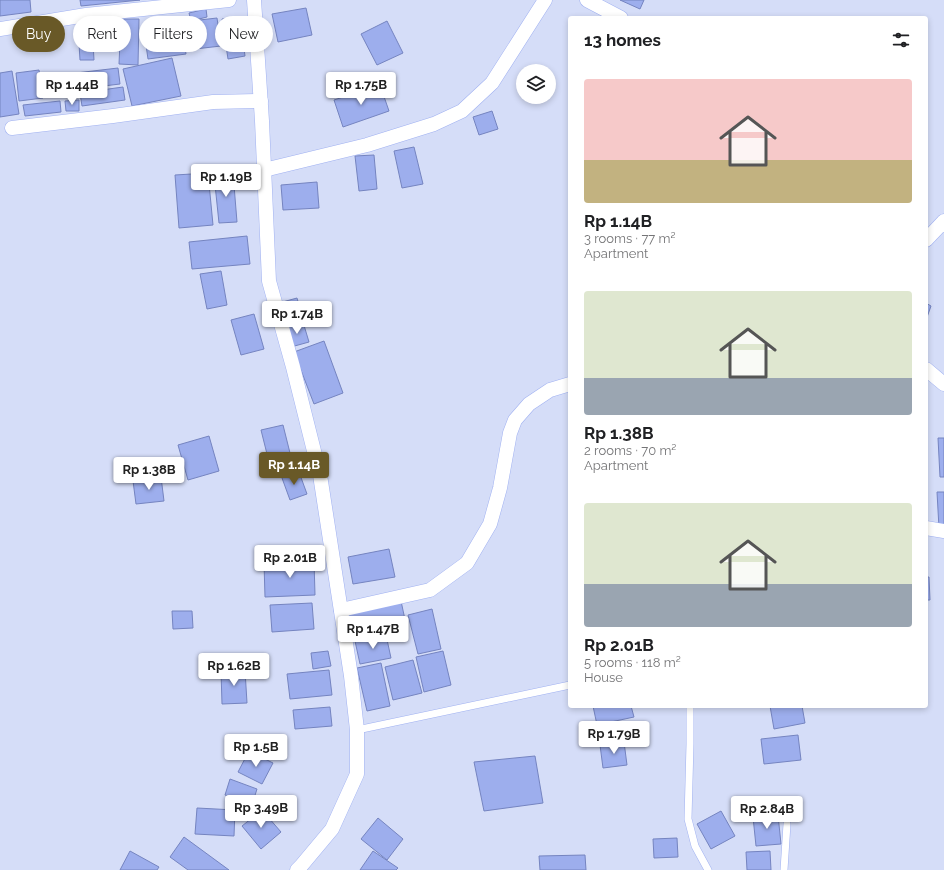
<!DOCTYPE html>
<meta charset="utf-8">
<style>
:root{--surface:#fff;--page:#f6f6f6;--text:#202124;--muted:#757577;--accent:#695927}
body{margin:0;font-family:Raleway,sans-serif;background:var(--page);color:var(--text);height:100vh;display:flex;flex-direction:column;font-size:15px;white-space:nowrap}
*{box-sizing:border-box;margin:0}
p{font-size:13px;color:var(--muted)}
.icon{flex:none;width:22px;height:22px;fill:none;stroke:currentColor;stroke-width:2;stroke-linecap:round;stroke-linejoin:round}
.map{position:relative;flex:1;overflow:hidden}
.panel{position:absolute;left:568px;top:16px;width:360px;height:692px;display:flex;flex-direction:column;background:var(--surface);border-radius:4px;box-shadow:0 2px 6px #0003}
.panel>*{flex:none}
.top-card{position:absolute;left:12px;top:16px;width:380px;height:36px;display:flex;gap:8px}
.tools{position:absolute;left:516px;top:64px;display:grid;gap:8px}
.tools a{display:grid;place-items:center;width:40px;height:40px;border-radius:50%;background:var(--surface);box-shadow:0 2px 6px #0003;font-size:20px}
.price{position:absolute;translate:-50% -34px;padding:0 9px;border-radius:4px;background:#fff;color:#222;font-size:13px;line-height:26px;filter:drop-shadow(0 1px 2px #0008)}
.price::after{content:'';position:absolute;left:50%;top:24px;width:12px;height:9px;margin-left:-6px;background:inherit;clip-path:polygon(0 0,100% 0,50% 100%)}
.price.active{background:var(--accent);color:#fff}
ul{padding:0;list-style:none}
li{display:grid;align-content:center;gap:8px;height:212px;padding:0 16px}
li span{display:grid;place-items:center;height:124px;border-radius:4px;color:#555}
li>.icon{margin-inline-start:auto}
span .icon{width:72px;height:72px;fill:#fffc;stroke-width:1}
li b{font-size:17px}
h2{display:flex;justify-content:space-between;align-items:center;height:48px;padding:0 16px;font-size:17px}
.pill{padding:0 14px;border-radius:18px;background:var(--surface);box-shadow:0 2px 6px #0003;font-size:14px;line-height:36px}
.pill.active{background:var(--accent);color:#fff}
.map>svg:first-child{display:block}
.building{fill:#9daeed;stroke:#7584c0}
.lines{fill:none;stroke-linecap:round;stroke-linejoin:round}
.lane-casing{stroke:#a0b1f1;stroke-width:8}
.street-casing{stroke:#a0b1f1;stroke-width:15}
.lane{stroke:#fff;stroke-width:7}
.street{stroke:#fff;stroke-width:14}
</style>
<div class="map">
<svg width="944" height="870" viewBox="0 0 944 870">
<rect width="100%" height="100%" fill="#d5ddf8"/>
<g class="building">
<path d="M0,0H30L31,12L0,16Z"/>
<path d="M80,0H140L81,6Z"/>
<path d="M620,0H644L640,9Z"/>
<path d="M306,8L312,35L278,42L272,14Z"/>
<path d="M206,9L207,17L191,21L189,13Z"/>
<path d="M240,17L245,56L228,59L222,19Z"/>
<path d="M217,18L221,46L195,49L191,21Z"/>
<path d="M121,19H139L138,65L119,64Z"/>
<path d="M181,19L186,54L148,59L143,24Z"/>
<path d="M387,21L403,53L377,65L361,34Z"/>
<path d="M83,23L117,24L116,43L83,42Z"/>
<path d="M93,43L94,60H80L79,44Z"/>
<path d="M172,58L181,96L132,106L123,69Z"/>
<path d="M118,68L120,84L79,89L76,73Z"/>
<path d="M39,70L43,98L19,101L16,73Z"/>
<path d="M12,71L19,114L0,117V73Z"/>
<path d="M380,85L389,111L343,127L334,100Z"/>
<path d="M123,87L125,100L82,106L80,93Z"/>
<path d="M79,100V111H66L65,101Z"/>
<path d="M60,101L61,112L25,116L23,105Z"/>
<path d="M492,111L498,129L479,135L473,117Z"/>
<path d="M414,147L423,184L402,188L394,151Z"/>
<path d="M374,155L377,189L359,191L355,156Z"/>
<path d="M208,173L213,225L179,228L175,175Z"/>
<path d="M233,173L237,222L219,223L214,175Z"/>
<path d="M317,182L319,208L283,210L281,185Z"/>
<path d="M247,236L250,264L192,269L189,242Z"/>
<path d="M221,271L227,305L207,309L200,274Z"/>
<path d="M297,298L302,316L283,321L279,303Z"/>
<path d="M926,303L931,306L926,320Z"/>
<path d="M254,314L264,349L241,355L231,320Z"/>
<path d="M303,322L309,342L291,347L286,327Z"/>
<path d="M324,341L343,393L314,404L294,352Z"/>
<path d="M283,425L291,457L269,462L261,430Z"/>
<path d="M209,436L219,471L188,480L178,445Z"/>
<path d="M938,438H944V477H940Z"/>
<path d="M299,472L307,494L290,500L282,478Z"/>
<path d="M161,477L164,501L136,504L133,481Z"/>
<path d="M937,492H944V528H939Z"/>
<path d="M389,549L395,577L353,584L348,557Z"/>
<path d="M314,561L315,595L265,597L264,563Z"/>
<path d="M926,577H929L930,600H926Z"/>
<path d="M401,601L407,629L354,640L348,612Z"/>
<path d="M312,603L314,629L272,632L270,605Z"/>
<path d="M432,609L441,649L418,654L408,615Z"/>
<path d="M172,611H192L193,628L173,629Z"/>
<path d="M386,635L391,658L360,664L355,641Z"/>
<path d="M328,651L331,666L313,669L311,653Z"/>
<path d="M443,651L451,685L424,692L416,657Z"/>
<path d="M413,660L422,693L393,700L385,667Z"/>
<path d="M381,663L390,706L367,711L357,668Z"/>
<path d="M245,670L247,703L222,704L221,671Z"/>
<path d="M329,670L332,695L290,699L287,674Z"/>
<path d="M593,706H631L634,717L597,725Z"/>
<path d="M770,706H802L805,723L774,729Z"/>
<path d="M330,707L332,726L295,729L293,710Z"/>
<path d="M798,735L801,760L764,764L761,739Z"/>
<path d="M624,742L627,765L603,768L600,745Z"/>
<path d="M249,751L273,763L262,784L238,772Z"/>
<path d="M535,756L543,803L484,811L474,762Z"/>
<path d="M230,779L257,789L252,805L225,795Z"/>
<path d="M197,808L235,810L234,836L195,834Z"/>
<path d="M262,810L281,832L261,849L242,826Z"/>
<path d="M721,811L735,836L711,849L697,824Z"/>
<path d="M778,815L781,844L756,846L753,817Z"/>
<path d="M378,818L403,839L387,860L361,839Z"/>
<path d="M184,837L229,870H188L170,857Z"/>
<path d="M677,838L678,857L654,858L653,839Z"/>
<path d="M130,851L159,867L157,870H120Z"/>
<path d="M373,851L398,868L396,870H360Z"/>
<path d="M770,851L771,870H747L746,852Z"/>
<path d="M585,855L586,870H540L539,856Z"/>
</g>
<g class="lines">
<defs>
<g id="lane">
<path d="M690,706V744L688,819L695,846L708,870"/>
<path d="M357,730L570,685"/>
<path d="M784,870L787,824"/>
</g>
<g id="street">
<path d="M254,0L262,121L269,281L293,367L320,475L351,676L357,730V774L332,829L301,866L297,870"/>
<path d="M587,0L621,18"/>
<path d="M0,29L86,15L229,0"/>
<path d="M12,128L113,116L213,102L261,101"/>
<path d="M264,170L367,145L434,124L462,111L492,83L545,0"/>
<path d="M926,240L944,221"/>
<path d="M926,369L944,384"/>
<path d="M926,528L944,531"/>
<path d="M341,610L430,590L467,563L490,524L500,488L510,433L515,420L529,404L550,390L570,384"/>
</g>
</defs>
<use href="#lane" class="lane-casing"/>
<use href="#street" class="street-casing"/>
<use href="#lane" class="lane"/>
<use href="#street" class="street"/>
</g>
</svg>
<div class="tools">
<a><svg class="icon" aria-label="layers" viewBox="0 0 24 24"><path d="M12 4l9 5-9 5-9-5zM3 14l9 5 9-5"/></svg></a>
</div>
<b class="price" style="left:72px;top:106px">Rp 1.44B</b>
<b class="price" style="left:361px;top:106px">Rp 1.75B</b>
<b class="price" style="left:226px;top:198px">Rp 1.19B</b>
<b class="price" style="left:297px;top:335px">Rp 1.74B</b>
<b class="price active" style="left:294px;top:486px">Rp 1.14B</b>
<b class="price" style="left:149px;top:491px">Rp 1.38B</b>
<b class="price" style="left:290px;top:579px">Rp 2.01B</b>
<b class="price" style="left:373px;top:650px">Rp 1.47B</b>
<b class="price" style="left:234px;top:687px">Rp 1.62B</b>
<b class="price" style="left:614px;top:755px">Rp 1.79B</b>
<b class="price" style="left:256px;top:768px">Rp 1.5B</b>
<b class="price" style="left:261px;top:829px">Rp 3.49B</b>
<b class="price" style="left:767px;top:830px">Rp 2.84B</b>
<div class="top-card">
<a class="pill active">Buy</a>
<a class="pill">Rent</a>
<a class="pill">Filters</a>
<a class="pill">New</a>
</div>
<section class="panel">
<h2>13 homes<svg class="icon" aria-label="filters" viewBox="0 0 24 24"><path d="M4 7h16M4 17h16"/><circle cx="9" cy="7" r="2"/><circle cx="15" cy="17" r="2"/></svg></h2>
<ul>
<li><span style="background:linear-gradient(#f6c9c9 65%,#c2b280 0)"><svg class="icon" aria-label="home" viewBox="0 0 24 24"><path d="M3 11l9-7 9 7M6 9v11h12V9"/></svg></span><div><b>Rp 1.14B</b><p>3 rooms · 77 m²</p><p>Apartment</p></div></li>
<li><span style="background:linear-gradient(#dfe7d0 70%,#9aa5b1 0)"><svg class="icon" aria-label="home" viewBox="0 0 24 24"><path d="M3 11l9-7 9 7M6 9v11h12V9"/></svg></span><div><b>Rp 1.38B</b><p>2 rooms · 70 m²</p><p>Apartment</p></div></li>
<li><span style="background:linear-gradient(#dfe7d0 65%,#9aa5b1 0)"><svg class="icon" aria-label="home" viewBox="0 0 24 24"><path d="M3 11l9-7 9 7M6 9v11h12V9"/></svg></span><div><b>Rp 2.01B</b><p>5 rooms · 118 m²</p><p>House</p></div></li>
</ul>
</section>
</div>
